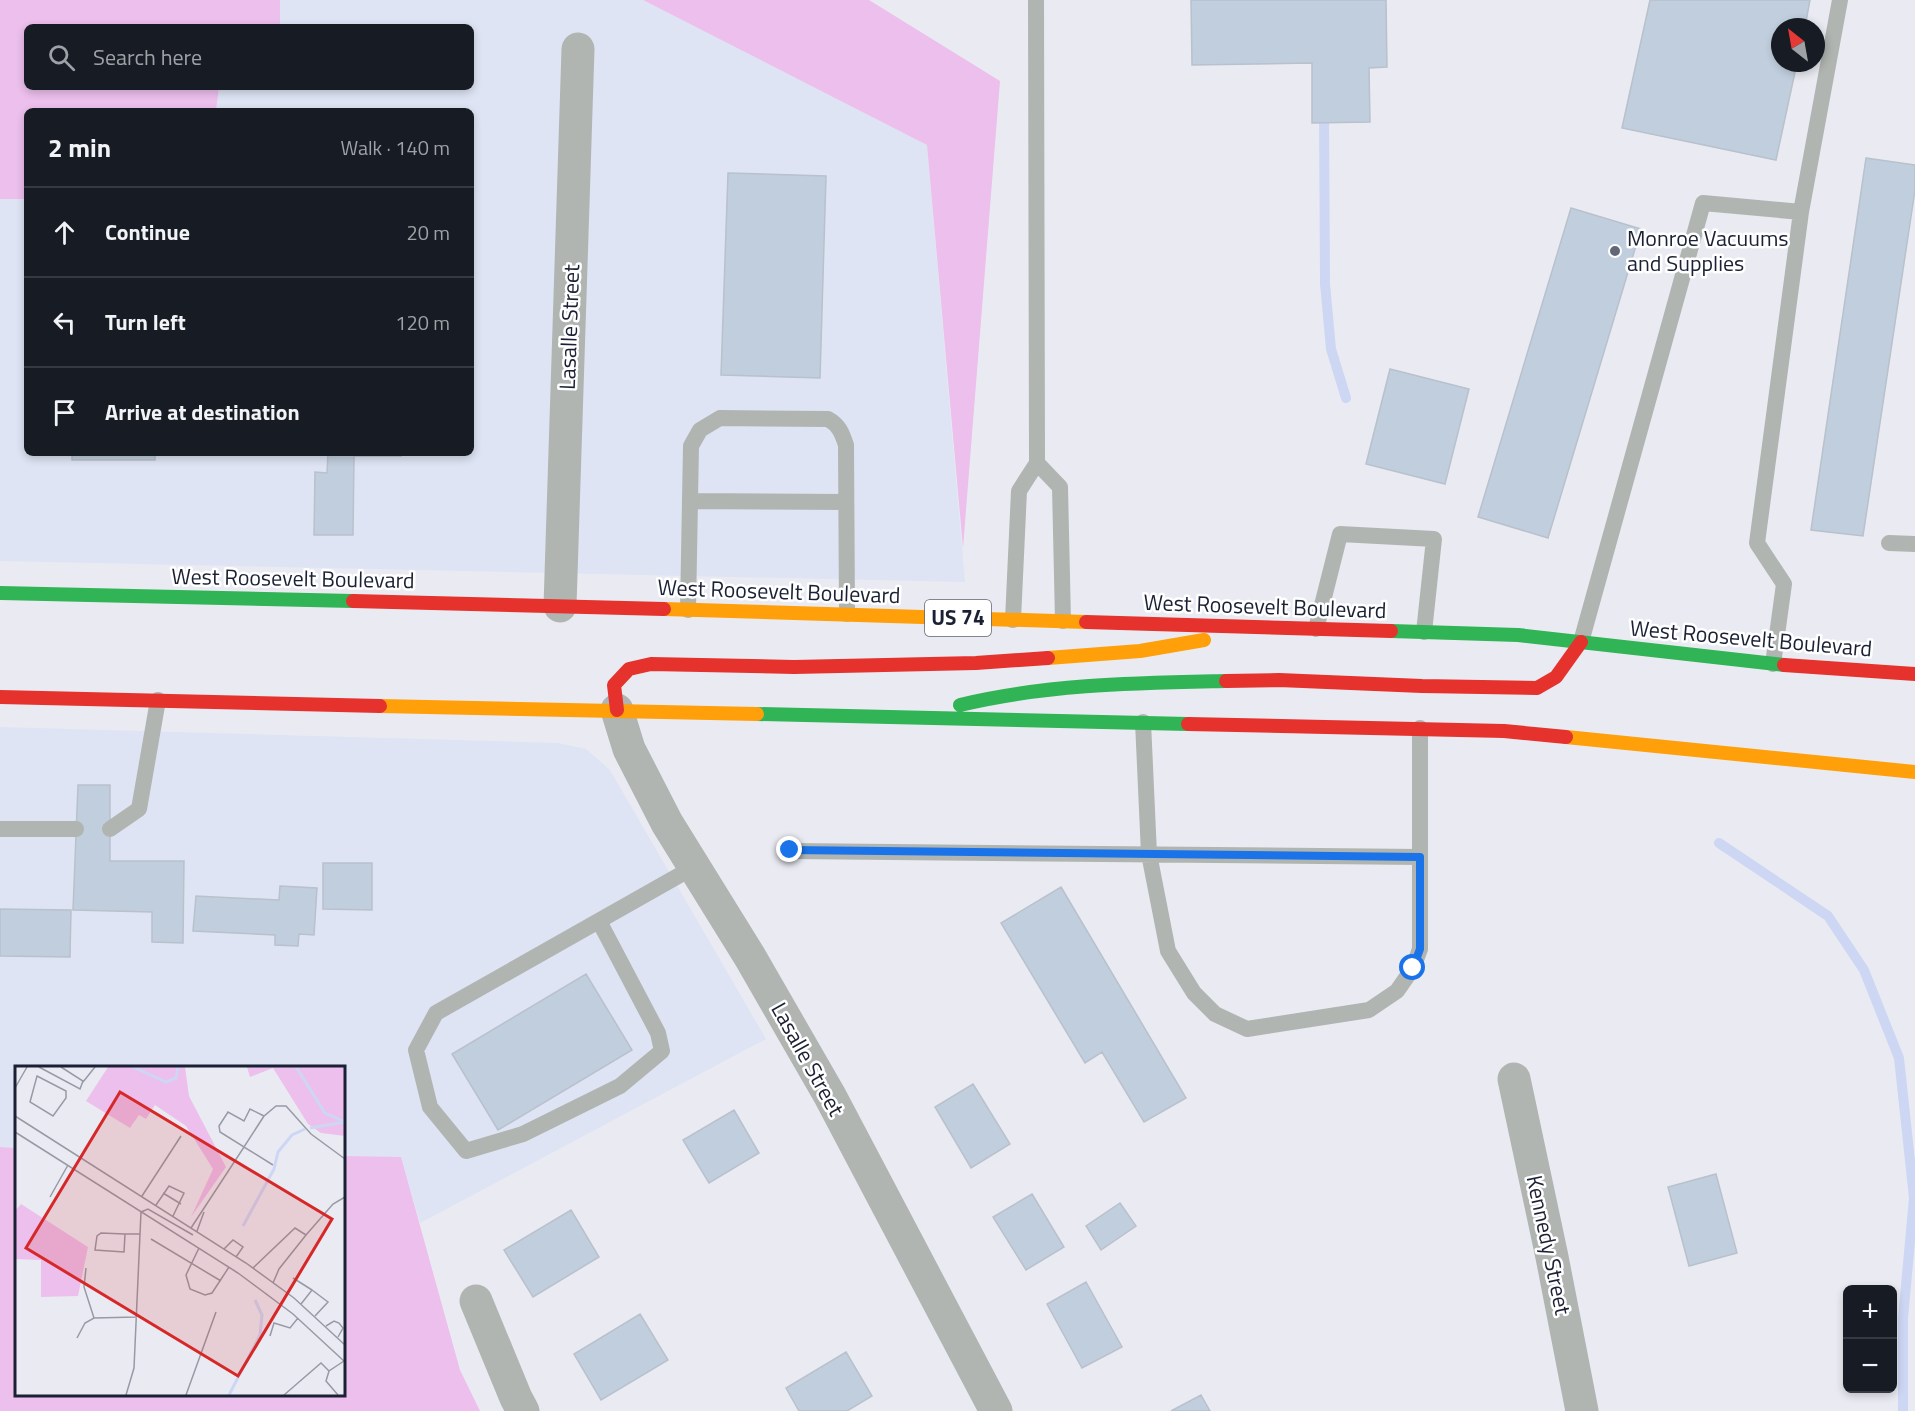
<!DOCTYPE html>
<html lang="en">
<head>
<meta charset="utf-8">
<style>
	:root { --surface:#171b24; --page:#242831; --text:#f1f3f6; --muted:#9ea1a6; --line:#363941 }
	body { margin:0; font-family:"Titillium Web",sans-serif; background:var(--page); color:var(--text) }
	.controls { position:absolute; right:18px; bottom:18px; display:grid; overflow:hidden; border-radius:9px; box-shadow:0 3px 9px #0003 }
	.controls button { width:54px; height:54px; display:grid; place-items:center; padding:0; border:0; border-bottom:2px solid var(--line); background:var(--surface); color:var(--text); font:30px sans-serif }
	.compass { position:absolute; left:1771px; top:18px; width:54px; height:54px; border-radius:50%; background:var(--surface); box-shadow:0 3px 9px #0003; rotate:329deg }
	.stop { position:absolute; width:18px; height:18px; margin:-14px; border:4px solid #1a73e8; border-radius:50%; background:#fff }
	.stop.end { background:#1a73e8; border-color:#fff; box-shadow:0 2px 6px #0008 }
	.list { margin:0; padding:0; list-style:none }
	h2 { display:flex; justify-content:space-between; align-items:center; height:78px; margin:0; padding:0 24px; font-size:26px }
	h2 small { font-size:20px; font-weight:400; color:var(--muted) }
	.list li { display:grid; grid-template-columns:39px 1fr auto; gap:18px; align-items:center; box-sizing:border-box; height:90px; padding:0 24px; border-top:2px solid var(--line) }
	.list b { display:block; font-size:22px; white-space:nowrap }
	.list em { font-size:20px; font-style:normal; color:var(--muted) }
	.icon { flex:none; width:33px; height:33px; fill:none; stroke:currentColor; stroke-width:2; stroke-linecap:round; stroke-linejoin:round }
	.map { position:relative; flex:none; width:1915px; height:1411px; overflow:hidden }
	.search { position:absolute; background:var(--surface); box-shadow:0 3px 9px #0003; left:24px; top:24px; width:450px; height:66px; display:flex; align-items:center; gap:15px; box-sizing:border-box; padding:0 21px; border-radius:9px; color:var(--muted); font-size:22px }
	.panel { position:absolute; background:var(--surface); box-shadow:0 3px 9px #0003; left:24px; top:108px; width:450px; height:348px; border-radius:9px }
	.map>svg:first-child { display:block }
	.built { fill:#dee4f4 }
	.forest { fill:#ecbfec }
	.lines { fill:none; stroke-linecap:round; stroke-linejoin:round }
	.stream { stroke:#cdd7f4; stroke-width:10 }
	.building { fill:#c1cedd; stroke:#b8c1cc; stroke-width:1.5 }
	.lane { stroke:#b0b5b1; stroke-width:16 }
	.street { stroke:#b0b5b1; stroke-width:33 }
	.fast { stroke:#30b455; stroke-width:14 }
	.slow { stroke:#ff9f0a; stroke-width:14 }
	.jam { stroke:#e5322d; stroke-width:14 }
	.route { stroke:#1a73e8; stroke-width:8 }
	.poi-dot { fill:#636876; stroke:#fff; stroke-width:2 }
	.labels { text-anchor:middle; stroke-width:5; stroke-linejoin:round; paint-order:stroke }
	.shield { fill:#fff; stroke:#5f6471; stroke-width:1.5 }
	.shield-label { font-size:21px; font-weight:bold; fill:#1a2134 }
	.poi-label { font-size:22px; fill:#1a2134; stroke:#fff; text-anchor:start }
	.street-label { font-size:22px; fill:#1a2134; stroke:#fff }
	.inset-river { fill:none; stroke:#cdd7f4; stroke-width:3 }
	.inset-road { fill:none; stroke:#979aa6; stroke-width:1.5 }
	.view { fill:#d62828; fill-opacity:0.15; stroke:#d62828; stroke-width:3 }
	.inset-edge { fill:none; stroke:#1a2134; stroke-width:3 }
</style>
</head>
<body>
<div class="map">
<svg width="1915" height="1411" viewBox="0 0 1915 1411">
	<rect width="100%" height="100%" fill="#eaebf2"/>
	<path class="built" d="M280 0H643L927 145 965 582 0 561V199H27V453H471V111H216L219 87H471V27H280Z
		M0 727 558 743 586 749 610 770 766 1039 420 1223 401 1158 344 1156V1068H16V1148L0 1147Z"/>
	<path class="forest" d="M0 0H280V27H27V87H219L216 111H27V199H0Z
		M643 0H869L1000 81 963 548 927 145Z
		M0 1147 16 1148V1394H344V1156L401 1157 460 1370 480 1411H0Z"/>
	<g class="lines">
		<path class="stream" d="M1324 110 1325 284 1331 349 1346 398
			M1719 843 1828 916 1864 970 1899 1058 1914 1198 1903 1318V1411"/>
	</g>
	<path class="building" d="M1191 0H1386L1387 67 1369 68 1370 122 1312 123V63L1192 65Z
		M1650 0H1810L1805 27H1780V63H1797L1776 160 1622 128Z
		M1866 158 1915 165V190L1863 536 1811 530Z
		M728 173 826 176 820 378 721 375Z
		M1571 208 1641 229 1548 538 1478 517Z
		M1390 369 1469 389 1445 484 1366 464Z
		M72 453H155V460H72Z
		M328 453H401V456H354L353 535H314L315 472 327 473Z
		M78 785H110V861H184L183 943 152 942V912L73 910Z
		M323 863H372V910L323 909Z
		M280 886 317 888 314 935 299 934 298 946 275 945V935L193 931 196 896 279 900Z
		M1061 887 1186 1098 1144 1122 1102 1052 1085 1063 1001 923Z
		M0 909 71 910 70 957 0 956Z
		M586 974 632 1050 498 1130 452 1054Z
		M973 1084 1010 1144 971 1168 935 1107Z
		M734 1110 759 1153 709 1183 683 1140Z
		M1716 1174 1737 1253 1689 1266 1668 1187Z
		M1032 1194 1064 1247 1026 1270 993 1217Z
		M1120 1203 1136 1226 1101 1250 1086 1226Z
		M571 1210 599 1257 533 1297 504 1250Z
		M1086 1282 1122 1347 1082 1368 1047 1304Z
		M640 1314 668 1360 601 1400 574 1354Z
		M846 1352 872 1396 847 1411H799L786 1388Z
		M1201 1395 1210 1411H1171Z"/>
	<g class="lines">
		<path class="lane" d="M1037 463 1060 487 1063 621
			M690 501 846 502
			M1889 543 1915 544
			M688 610 691 446 700 430 720 418 828 419C839 425 842 433 846 445L847 614
			M1013 620 1019 491 1037 463 1036 0
			M1316 629 1340 534 1434 539 1424 632
			M1581 642 1703 203 1801 212
			M1773 664 1784 584 1757 543 1801 212 1840 0
			M1143 722 1149 854 1168 951 1194 993 1215 1014 1247 1029 1369 1010 1397 991 1413 968 1420 949V728
			M0 829H76
			M110 829 139 809 158 700
			M790 851 1420 857
			M599 921 658 1033 662 1051 620 1086 523 1134 466 1151 430 1107 416 1050 436 1013 694 867"/>
		<path class="street" d="M560 606 578 49
			M617 710 629 749 667 823 750 957 830 1096 996 1411
			M1514 1079 1552 1257 1582 1411
			M476 1301 516 1398 523 1411"/>
		<path class="fast" d="M0 593 353 601
			M1391 631 1518 635 1784 665
			M960 705C1047 684 1137 683 1226 681
			M757 714 1188 724"/>
		<path class="slow" d="M664 609 1086 622
			M1048 658 1140 651 1204 640
			M380 706 757 714
			M1566 737 1915 772"/>
		<path class="jam" d="M353 601 664 609
			M1086 622 1391 631
			M1784 665 1915 674
			M1226 681 1279 680 1422 686 1537 688 1556 677 1581 642
			M0 697 380 706
			M617 710 614 685 629 669 651 664 794 667 976 663 1048 658
			M1188 724 1504 731 1566 737"/>
	</g>
	<g class="lines">
		<path class="route" d="M790 850 1420 857V949L1413 968"/>
	</g>
	<circle class="poi-dot" cx="1615" cy="251" r="6"/>
	<g class="labels">
		<rect class="shield" x="925" y="600" width="66" height="36" rx="4.5"/>
		<g class="shield-label">
			<text x="958" y="625">US 74</text>
		</g>
		<g class="poi-label">
			<text x="1627" y="246">Monroe Vacuums<tspan x="1627" dy="25">and Supplies</tspan></text>
		</g>
		<g class="street-label">
			<text transform="translate(569 327) rotate(-88)" y="8">Lasalle Street</text>
			<text transform="translate(293 578) rotate(1)" y="8">West Roosevelt Boulevard</text>
			<text transform="translate(779 591) rotate(2)" y="8">West Roosevelt Boulevard</text>
			<text transform="translate(1265 606) rotate(2)" y="8">West Roosevelt Boulevard</text>
			<text transform="translate(1751 638) rotate(5)" y="8">West Roosevelt Boulevard</text>
			<text transform="translate(808 1059) rotate(61)" y="8">Lasalle Street</text>
			<text transform="translate(1549 1245) rotate(78)" y="8">Kennedy Street</text>
		</g>
	</g>
	<g transform="translate(15 1066)">
		<rect width="330" height="330" fill="#eaebf2"/>
		<path d="M93 1H170L174 30 211 101 176 151 198 103 171 60 140 39 131 53 124 49 115 62 71 35ZM232 1H330V70L306 67 293 58 258 2 235 11ZM6 138 73 181 63 230 26 231V194L0 193V145Z" fill="#ecbfec"/>
		<path class="inset-river" d="M118 1 151 16 161 12 163 1M281 1 310 47 330 56M295 62 330 56M228 160 259 103 263 86 277 69 290 63M214 329 245 269 247 249 240 234"/>
		<path class="inset-road" d="M24 1 65 23 68 15 46 1M22 10 51 25V32L38 50 15 36ZM68 16 80 1M0 22 12 1M0 50 231 197 279 232 330 279M249 50 229 81 205 66 204 60 213 46 229 55 235 43 249 50 261 40H271L296 68 330 93M0 66 223 207 278 248 330 296M148 127 166 138M127 130 166 70M35 131 53 99M141 139 154 120 169 127 158 150M126 146 133 143 178 169M176 162 229 81 258 99M182 165 189 146M110 168 109 186 80 184 82 170 86 167 110 168H125M136 173 206 215M184 182 171 209 175 223 190 229 197 227 214 201M209 183 218 174 228 181 221 191M71 202 69 221 79 252M238 202 280 162 291 169M278 212 297 224M258 217 264 203 291 169 318 138 330 131M286 238 297 224 313 236 300 250M311 260 319 255 324 257 328 262 323 271M255 270 259 257 275 262 283 252M62 272 70 257 79 252 122 251M111 329 119 302 126 146M171 329 201 246M269 329 306 297 314 305M323 329 311 315 314 305 329 295"/>
		<path class="view" d="M105 26 317 153 223 310 11 182Z"/>
		<rect width="330" height="330" class="inset-edge"/>
	</g>
</svg>
<div class="controls">
<button>+</button>
<button>−</button>
</div>
<svg class="compass" viewBox="-18 -18 36 36"><path d="M0-13l5 13h-10z" fill="#e53935"/><path d="M0 13l5-13h-10z" fill="#9ea1a6"/></svg>
<div class="stop" style="left:1413px;top:968px"></div>
<div class="stop end" style="left:790px;top:850px"></div>
<div class="search"><svg class="icon" aria-label="search" viewBox="0 0 24 24"><circle cx="10" cy="10" r="6"/><path d="M15 15l6 6"/></svg>Search here</div>
<section class="panel">
<h2>2 min<small>Walk · 140 m</small></h2>
<ul class="list">
<li><svg class="icon" aria-label="ahead" viewBox="0 0 24 24"><path d="M12 20V5M6 11l6-6 6 6"/></svg><div><b>Continue</b></div><em>20 m</em></li>
<li><svg class="icon" aria-label="left" viewBox="0 0 24 24"><path d="M17 20v-9H6M10 6l-5 5 5 5"/></svg><div><b>Turn left</b></div><em>120 m</em></li>
<li><svg class="icon" aria-label="arrive" viewBox="0 0 24 24"><path d="M6 21V4h12l-3 4 3 4H6"/></svg><div><b>Arrive at destination</b></div></li>
</ul>
</section>
</div>
</body>
</html>
